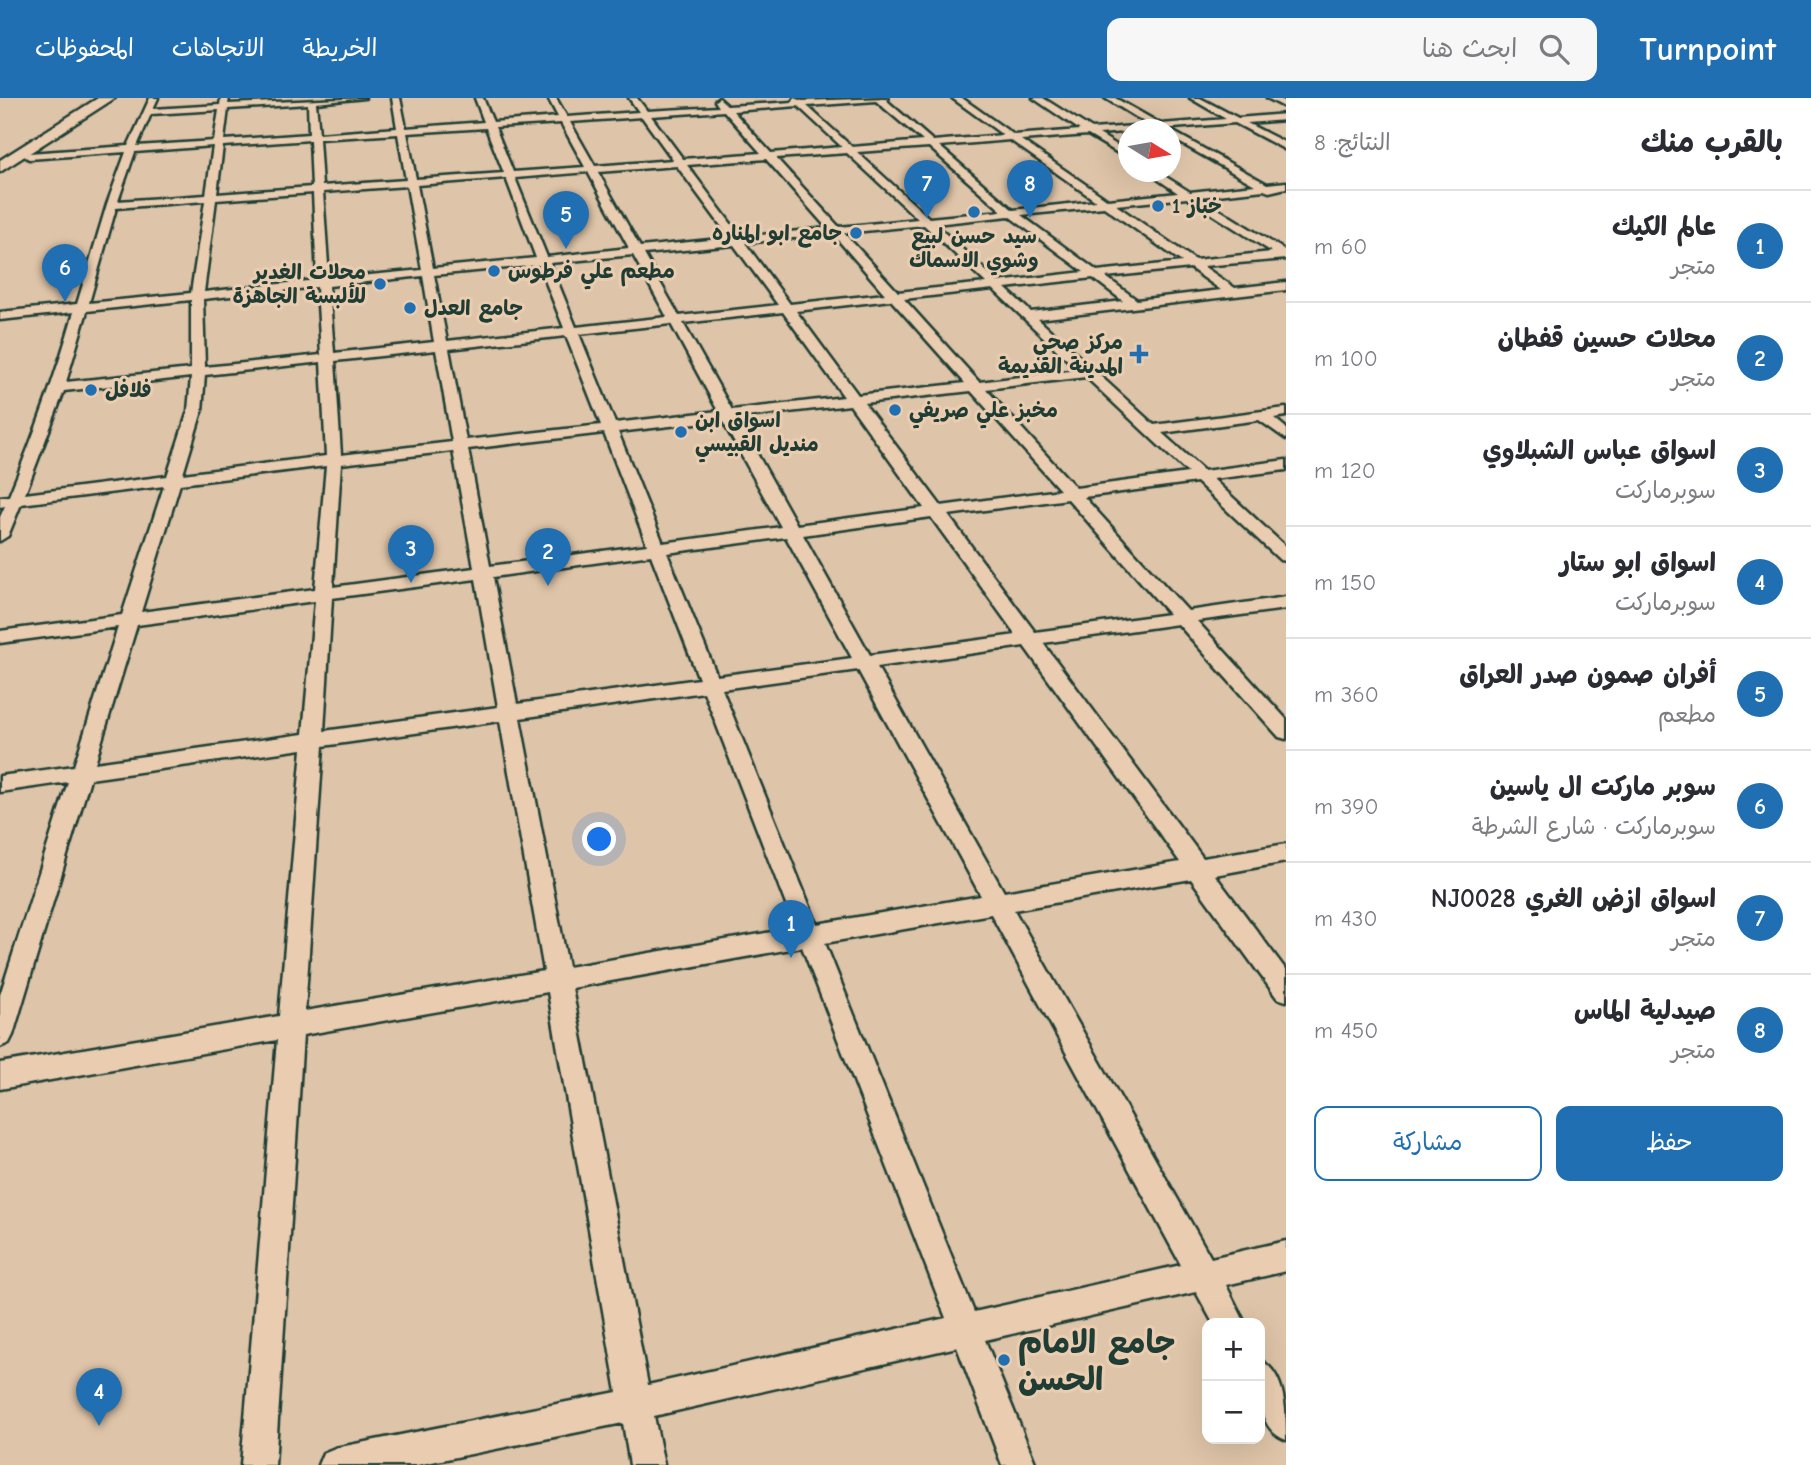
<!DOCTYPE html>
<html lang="ar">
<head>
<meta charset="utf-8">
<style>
	:root { --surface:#fff; --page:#f7f7f7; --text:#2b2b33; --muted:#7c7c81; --line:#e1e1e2; --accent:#1f6fb2 }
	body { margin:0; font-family:"Comic Neue","Playpen Sans Arabic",sans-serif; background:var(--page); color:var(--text); direction:rtl }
	.controls { position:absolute; right:21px; bottom:21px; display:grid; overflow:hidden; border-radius:14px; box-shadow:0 7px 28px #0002 }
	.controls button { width:63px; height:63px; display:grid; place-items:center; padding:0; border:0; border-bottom:2px solid var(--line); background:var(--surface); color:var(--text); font:35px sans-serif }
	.compass { position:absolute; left:1118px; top:21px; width:63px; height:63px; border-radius:50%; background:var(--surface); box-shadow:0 7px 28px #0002; rotate:101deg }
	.you { position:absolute; left:600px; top:742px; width:24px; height:24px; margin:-18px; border:5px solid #fff; border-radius:50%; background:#1a73e8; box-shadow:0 0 0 10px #1a73e833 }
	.badge { display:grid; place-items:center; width:46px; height:46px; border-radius:50%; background:var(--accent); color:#fff; font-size:23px; font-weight:700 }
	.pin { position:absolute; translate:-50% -58px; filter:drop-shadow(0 2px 4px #0008) }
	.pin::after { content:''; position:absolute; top:37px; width:24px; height:21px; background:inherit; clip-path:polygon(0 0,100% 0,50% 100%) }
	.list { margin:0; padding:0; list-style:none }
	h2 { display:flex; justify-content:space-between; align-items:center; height:91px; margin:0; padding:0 28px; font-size:30px }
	h2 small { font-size:23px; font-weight:400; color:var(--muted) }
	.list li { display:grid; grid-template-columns:46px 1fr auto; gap:21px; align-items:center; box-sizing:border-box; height:112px; padding:0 28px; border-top:2px solid var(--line) }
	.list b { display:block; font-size:26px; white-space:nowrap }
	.list p { margin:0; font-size:23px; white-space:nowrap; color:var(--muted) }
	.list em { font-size:23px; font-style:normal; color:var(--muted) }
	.actions { display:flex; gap:14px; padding:21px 28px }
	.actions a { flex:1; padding:16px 0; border:2px solid var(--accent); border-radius:14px; text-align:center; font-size:24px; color:var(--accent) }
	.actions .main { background:var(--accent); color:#fff }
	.icon { flex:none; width:38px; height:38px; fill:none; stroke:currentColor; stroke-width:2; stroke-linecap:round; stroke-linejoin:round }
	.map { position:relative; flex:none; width:1286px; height:1367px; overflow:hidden; direction:ltr }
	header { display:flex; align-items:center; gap:42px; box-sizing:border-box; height:98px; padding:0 35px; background:var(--accent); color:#fff }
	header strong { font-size:33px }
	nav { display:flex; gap:38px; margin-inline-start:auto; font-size:24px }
	.search { width:490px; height:63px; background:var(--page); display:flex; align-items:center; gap:18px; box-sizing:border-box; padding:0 24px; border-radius:14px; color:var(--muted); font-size:26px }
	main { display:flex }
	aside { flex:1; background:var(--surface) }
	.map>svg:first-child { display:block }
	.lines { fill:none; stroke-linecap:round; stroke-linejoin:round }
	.street-casing { stroke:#1f3d34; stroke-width:5 }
	.primary-casing { stroke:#1f3d34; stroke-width:5 }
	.street { fill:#eacdb0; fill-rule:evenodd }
	.primary { fill:#eacdb0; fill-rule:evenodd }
	.poi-dot { fill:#1f6fb2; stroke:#eacdb0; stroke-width:2.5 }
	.labels { text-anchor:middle; stroke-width:6; stroke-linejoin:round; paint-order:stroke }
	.far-poi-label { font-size:21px; font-weight:bold; fill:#1f3d34; stroke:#eacdb0; text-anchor:start }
	.near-poi-label { font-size:32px; font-weight:bold; fill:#1f3d34; stroke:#eacdb0; text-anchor:start }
</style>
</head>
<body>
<header>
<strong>Turnpoint</strong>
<div class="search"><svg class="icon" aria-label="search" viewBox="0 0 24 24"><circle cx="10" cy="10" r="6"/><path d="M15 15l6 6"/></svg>ابحث هنا</div>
<nav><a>الخريطة</a><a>الاتجاهات</a><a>المحفوظات</a></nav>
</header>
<main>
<aside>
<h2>بالقرب منك<small>النتائج: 8</small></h2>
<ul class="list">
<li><span class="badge">1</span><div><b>عالم الكيك</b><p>متجر</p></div><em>60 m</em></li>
<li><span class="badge">2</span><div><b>محلات حسين قفطان</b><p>متجر</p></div><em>100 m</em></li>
<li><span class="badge">3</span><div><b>اسواق عباس الشبلاوي</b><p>سوبرماركت</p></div><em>120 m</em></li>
<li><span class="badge">4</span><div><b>اسواق ابو ستار</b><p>سوبرماركت</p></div><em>150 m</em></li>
<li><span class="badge">5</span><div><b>أفران صمون صدر العراق</b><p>مطعم</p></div><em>360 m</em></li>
<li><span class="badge">6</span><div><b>سوبر ماركت ال ياسين</b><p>سوبرماركت · شارع الشرطة</p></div><em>390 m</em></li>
<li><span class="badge">7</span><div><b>اسواق ازض الغري NJ0028</b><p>متجر</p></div><em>430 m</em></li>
<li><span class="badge">8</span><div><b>صيدلية الماس</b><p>متجر</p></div><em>450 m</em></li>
</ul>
<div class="actions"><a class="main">حفظ</a><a>مشاركة</a></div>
</aside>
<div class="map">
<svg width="1286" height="1367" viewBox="0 0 1286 1367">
	<rect width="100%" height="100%" fill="#dec4a8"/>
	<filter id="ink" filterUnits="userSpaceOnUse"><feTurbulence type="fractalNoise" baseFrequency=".0143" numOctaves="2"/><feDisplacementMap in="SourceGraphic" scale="14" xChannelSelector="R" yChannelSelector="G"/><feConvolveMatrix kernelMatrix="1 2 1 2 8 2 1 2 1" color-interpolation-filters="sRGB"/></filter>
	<g filter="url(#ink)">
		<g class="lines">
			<defs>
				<path id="street" d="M150 0H158L153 11 220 7 221 0H229L228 6 365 0 316 5 319 36 397 30 392 0H400L406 30 484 24 475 0H483L493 24 558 19 548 0H556L567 19 639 14 629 0H637L647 13 719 9 715 3 719 0 728 8 793 4 794 0 802 3 888 0 886 2 933 43 1003 37 952 0H962L1014 37 1080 32 1033 0H1043L1092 31 1149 27 1105 0H1115L1161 26 1226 21 1190 0H1200L1238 20 1286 16V22L1247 25 1286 45V52L1235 25 1099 36 1128 54V61L1088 37 1021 42 1108 102 1178 95 1147 74H1158L1190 94 1255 87 1170 39V32L1267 86 1286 84V90L1269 94 1264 92 1199 99 1286 153V161L1203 168 1235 190 1286 184V192L1038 221 1154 327 1286 310V318L1274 320 1286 330V341L1259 322 1162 335 1204 373 1286 362V372L1213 381 1286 449V463L1280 462 1197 384 1084 399 1188 513 1286 499V511L1197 523 1286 621V641L1279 639 1178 526 1043 545 1203 760 1286 746V764L1215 777 1286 872V903L1277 900 1191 781 1014 812 1211 1160 1286 1143V1173L1226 1187 1245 1225H1213L1196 1194 985 1242 1036 1367H1002L957 1249 654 1318 664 1367H630L623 1325 417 1367H318L323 1355 335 1350 617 1294 548 894 303 937 275 1367H241L277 942 0 991V965L279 918 302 651 90 681 13 937 9 945 0 949V897L68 684 0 694V678L74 668 118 529 0 545V533L122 517 164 388 21 406 8 438 0 443V419L5 408 0 409V399L9 398C34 338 56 277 74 214L0 222V214L77 206 107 106 126 54 29 61 24 58 29 55 128 48ZM876 3 923 43 852 49 807 8ZM308 6 309 36 224 42 228 11ZM798 8 842 49 771 55 733 13ZM219 12 214 43 137 48 151 16ZM724 13 761 55 683 61 651 18ZM642 19 673 62 595 68 570 24ZM561 25 585 69 513 74 495 29ZM486 30 504 75 416 81 407 35ZM398 36 406 82 322 88 319 41ZM310 42 312 89 217 96 223 48ZM1010 42 1096 103 1013 112 939 48ZM213 48 206 97 118 103 135 54ZM929 49 1002 113 929 120 857 54ZM847 55 918 121 839 129 776 60ZM766 61 827 130 741 139 687 67ZM677 68 730 140 640 149 598 74ZM588 74 629 150 547 159 515 80ZM506 80 536 160 433 170 417 87ZM407 88 422 172 329 181 323 94ZM313 95 317 182 204 194 216 102ZM1187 100 1272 154 1195 162 1116 107ZM205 103 191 195 89 205 116 110ZM1104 109 1182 164 1097 173 1021 117ZM1009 118 1084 174 998 184 935 126ZM924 127 986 185 898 194 844 135ZM833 136 885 196 790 206 745 145ZM734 147 778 207 679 218 644 156ZM633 157 667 219 576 229 550 165ZM539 167 564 230 447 243 434 177ZM1190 170 1221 192 1137 202 1106 179ZM423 178 434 244 334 255 329 188ZM1093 180 1123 203 1031 214 1005 190ZM317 189 321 257 205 269 203 201ZM993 191 1078 272 979 284 904 201ZM191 202V271L66 284 87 213ZM891 202 965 285 858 297 796 213ZM783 214 844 299 732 312 683 225ZM671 226 718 313 615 325 579 236ZM566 238 601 327 466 342 449 251ZM436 252 452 344 341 357 335 263ZM321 264 326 358 183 376 202 313 205 277ZM191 279 188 313 167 378 25 396 64 293ZM1086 279 1188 375 1076 390 986 291ZM971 293 1060 392 941 408 864 305ZM850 307 924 410 797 427 737 320ZM722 322 781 429 663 445 618 334ZM604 335 647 447 490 468 468 351ZM453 353 474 470 333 489 341 366ZM326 368 315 491 141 514 180 386ZM1068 401 1169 516 1035 534 948 417ZM931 419 1016 537 870 557 803 437ZM786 439 852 560 717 578 667 455ZM651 457 699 581 517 606 493 479ZM476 481 498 609 324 633 332 500ZM315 503 303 636 95 665 137 527ZM1024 548 1180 764 1004 794 877 569ZM858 572 981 798 817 826 722 591ZM704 594 795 830 568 869 520 620ZM500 623 544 873 305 913 323 648ZM991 816 1181 1167 974 1214 825 845ZM802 849 946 1220 648 1287 572 890Z
					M1267 0H1278L1286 4V10Z
					M1260 1262C1286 1275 1286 1314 1286 1342 1255 1330 1259 1290 1260 1262Z"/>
				<path id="primary" d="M98 0H115L0 74V62Z"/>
			</defs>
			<use href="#street" class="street-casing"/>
			<use href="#primary" class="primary-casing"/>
			<use href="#street" class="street"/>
			<use href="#primary" class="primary"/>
		</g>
	</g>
	<g class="poi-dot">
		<circle cx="1158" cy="108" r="7"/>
		<circle cx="974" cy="114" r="7"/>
		<circle cx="856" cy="135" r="7"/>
		<circle cx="494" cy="173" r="7"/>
		<circle cx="380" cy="186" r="7"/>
		<circle cx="410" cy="210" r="7"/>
		<path d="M1135.5 245.5h7v7h7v7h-7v7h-7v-7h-7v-7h7z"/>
		<circle cx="91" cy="292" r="7"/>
		<circle cx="895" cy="312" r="7"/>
		<circle cx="681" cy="334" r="7"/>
		<circle cx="1004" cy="1262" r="7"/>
	</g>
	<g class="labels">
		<g class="far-poi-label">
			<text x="1172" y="115">خباز 1</text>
			<text x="842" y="142" text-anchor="end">جامع ابو المناره</text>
			<text x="974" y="145" text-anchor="middle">سيد حسن لبيع<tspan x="974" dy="24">وشوي الاسماك</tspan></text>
			<text x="508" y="180">مطعم علي فرطوس</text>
			<text x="366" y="181" text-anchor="end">محلات الغدير<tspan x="366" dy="24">للألبسة الجاهزة</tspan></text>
			<text x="424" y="217">جامع العدل</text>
			<text x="1123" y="251" text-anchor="end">مركز صحي<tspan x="1123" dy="24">المدينة القديمة</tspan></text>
			<text x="105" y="299">فلافل</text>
			<text x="909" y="319">مخبز علي صريفي</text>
			<text x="695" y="329">اسواق ابن<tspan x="695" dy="24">منديل القبيسي</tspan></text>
		</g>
		<g class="near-poi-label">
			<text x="1018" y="1255">جامع الامام<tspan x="1018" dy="37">الحسن</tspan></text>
		</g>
	</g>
</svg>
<div class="controls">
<button>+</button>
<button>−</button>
</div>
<svg class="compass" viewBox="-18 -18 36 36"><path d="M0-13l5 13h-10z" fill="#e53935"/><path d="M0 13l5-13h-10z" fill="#7c7c81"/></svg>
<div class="you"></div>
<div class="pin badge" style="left:791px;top:860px">1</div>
<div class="pin badge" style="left:548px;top:488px">2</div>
<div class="pin badge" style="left:411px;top:485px">3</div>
<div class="pin badge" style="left:99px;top:1328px">4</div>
<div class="pin badge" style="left:566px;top:151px">5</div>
<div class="pin badge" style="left:65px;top:204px">6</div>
<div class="pin badge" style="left:927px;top:120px">7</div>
<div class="pin badge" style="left:1030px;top:120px">8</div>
</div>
</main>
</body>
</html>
